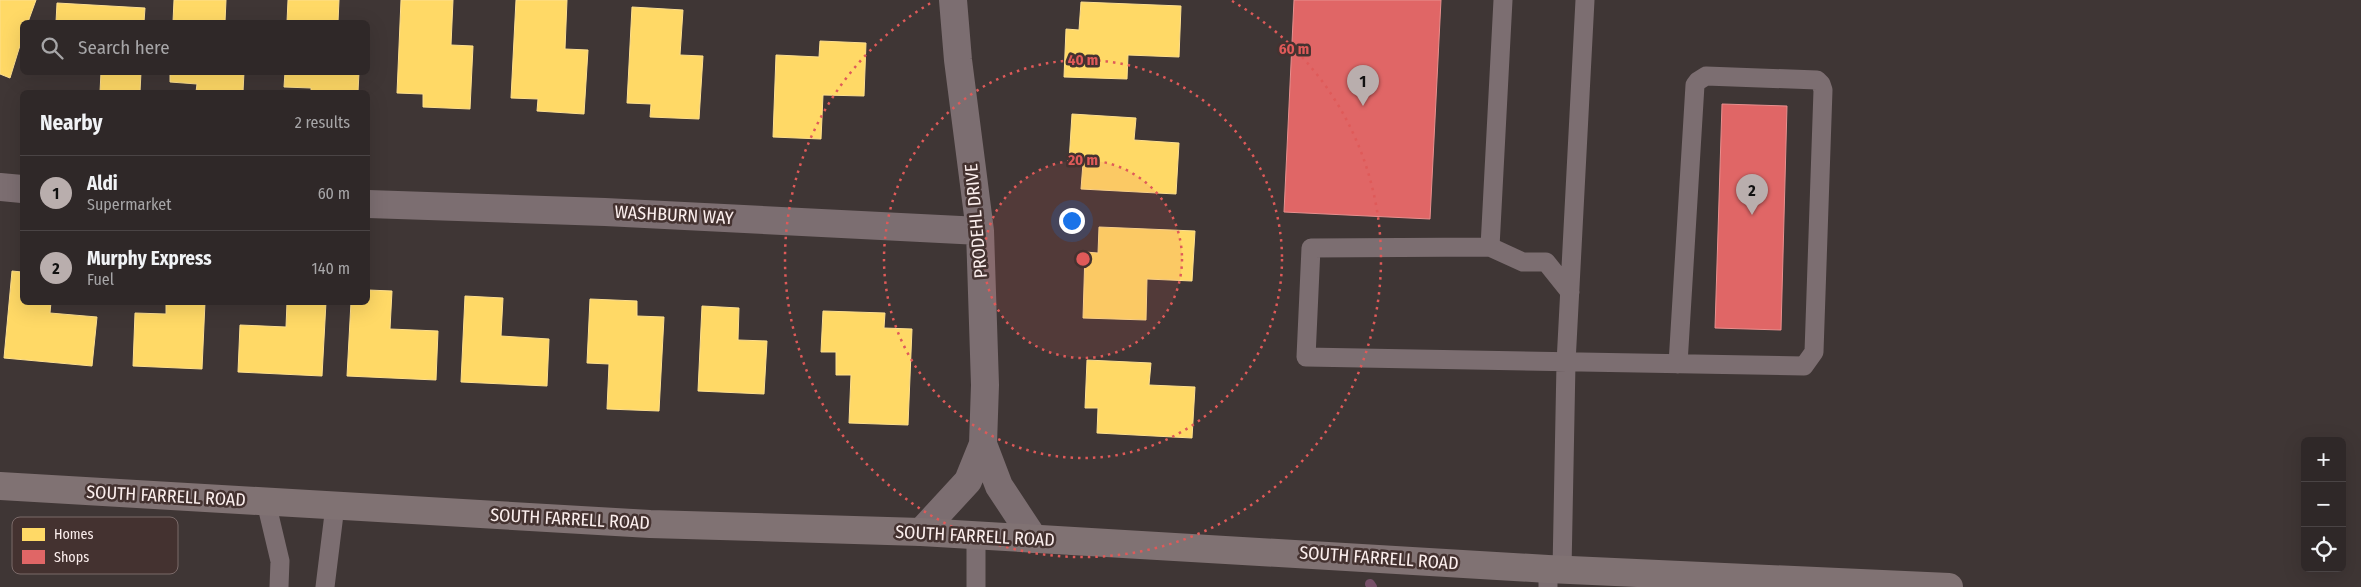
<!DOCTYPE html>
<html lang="en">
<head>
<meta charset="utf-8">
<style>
	:root { --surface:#2f2828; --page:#3b3434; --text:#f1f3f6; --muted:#a7a6a8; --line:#4a4445; --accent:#b9aead }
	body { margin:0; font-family:"Fira Sans Condensed",sans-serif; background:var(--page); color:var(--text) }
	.controls { position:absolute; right:15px; bottom:15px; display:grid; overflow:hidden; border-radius:8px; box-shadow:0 5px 20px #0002 }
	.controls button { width:45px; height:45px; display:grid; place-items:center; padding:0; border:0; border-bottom:1px solid var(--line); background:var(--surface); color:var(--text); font:25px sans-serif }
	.you { position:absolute; left:1071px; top:220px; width:18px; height:18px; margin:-12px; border:4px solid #fff; border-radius:50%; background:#1a73e8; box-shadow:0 0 0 8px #1a73e833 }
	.badge { display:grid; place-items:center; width:32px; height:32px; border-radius:50%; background:var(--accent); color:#111; font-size:16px; font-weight:700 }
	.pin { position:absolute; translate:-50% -41px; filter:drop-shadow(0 1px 2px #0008) }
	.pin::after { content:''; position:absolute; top:26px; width:18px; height:15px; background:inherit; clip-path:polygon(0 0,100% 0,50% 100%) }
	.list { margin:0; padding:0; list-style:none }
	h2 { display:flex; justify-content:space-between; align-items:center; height:65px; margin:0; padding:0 20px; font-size:21px }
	h2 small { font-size:16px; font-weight:400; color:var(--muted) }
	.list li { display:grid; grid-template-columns:32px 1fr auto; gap:15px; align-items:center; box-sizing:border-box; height:75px; padding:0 20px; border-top:1px solid var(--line) }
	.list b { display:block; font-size:19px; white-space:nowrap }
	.list p { margin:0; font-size:16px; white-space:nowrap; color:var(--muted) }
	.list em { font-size:16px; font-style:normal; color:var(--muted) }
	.icon { flex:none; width:28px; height:28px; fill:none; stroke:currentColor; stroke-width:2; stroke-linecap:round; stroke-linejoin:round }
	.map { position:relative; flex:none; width:2361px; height:587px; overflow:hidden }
	.search { position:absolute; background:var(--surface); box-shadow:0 5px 20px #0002; left:20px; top:20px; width:350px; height:55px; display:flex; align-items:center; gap:12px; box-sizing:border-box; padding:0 18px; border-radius:8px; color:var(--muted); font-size:19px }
	.panel { position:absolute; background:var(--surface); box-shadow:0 5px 20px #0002; left:20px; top:90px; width:350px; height:215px; border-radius:8px }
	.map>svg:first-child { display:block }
	.homes { fill:#ffd966; stroke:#fedf8e }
	.shops { fill:#e06666; stroke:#e88f8e }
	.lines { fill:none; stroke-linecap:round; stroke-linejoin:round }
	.stream { stroke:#764f67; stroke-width:10 }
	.lane { stroke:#7c6e71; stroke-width:19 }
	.street { stroke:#7c6e71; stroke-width:28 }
	.secondary { stroke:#807273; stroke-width:28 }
	.ring { fill:none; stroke:#df5a59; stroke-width:2.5; stroke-dasharray:2.5 5 }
	.labels { text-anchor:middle; stroke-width:5; stroke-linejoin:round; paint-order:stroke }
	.street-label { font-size:18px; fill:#fbeeed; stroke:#443230 }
	.key { fill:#443230; stroke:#7b6a69; stroke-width:1 }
	.key-label { font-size:14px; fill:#fbeeed }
	.centre { fill:#df5a59; stroke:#443230; stroke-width:2.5 }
	.ring-label { font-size:15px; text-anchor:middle; font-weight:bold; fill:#df5a59; stroke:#443230; stroke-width:5; stroke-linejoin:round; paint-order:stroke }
</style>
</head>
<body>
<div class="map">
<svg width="2361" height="587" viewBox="0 0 2361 587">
	<rect width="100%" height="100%" fill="#3f3635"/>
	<path class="homes" d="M0 0H36L28 22H22V39L10 78 0 74Z
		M174 0H226L225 22H173Z
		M288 0H339L338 22H287Z
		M401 0H453L451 45 473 46 470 109 423 107V94L397 93Z
		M516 0H567L565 49 588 50 584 114 537 111 538 99 511 98Z
		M1081 2 1181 6 1179 57 1128 55 1127 79 1064 77 1066 29 1079 30Z
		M57 3 145 8 144 22H56Z
		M632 7 683 10 680 55 703 56 699 119 650 117 651 104 627 103Z
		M820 41 866 43 864 96 823 95 821 139 773 137 776 55 819 57Z
		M101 72H141L140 92H100Z
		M170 72H244L243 92H196L197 84 170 82Z
		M285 72H359L358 92H311V88L284 87Z
		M1072 114 1136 118 1134 140 1179 143 1176 194 1081 189 1083 163 1069 162Z
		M1099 227 1195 231 1192 281 1147 279 1146 320 1083 318 1085 252 1098 253Z
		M12 271 22 272V302H51L50 313 97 317 92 366 4 358Z
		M368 290 392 291 390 329 438 331 436 380 347 376 351 302H368Z
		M465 296 503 298 501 336 549 339 547 386 461 382Z
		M590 299 637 301V316L664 317 659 411 607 409 609 364 587 363Z
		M166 302H205L202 369 133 366 135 313 166 314Z
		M287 302H326L322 376 238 372 240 325 286 327Z
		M702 306 739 308 738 340 767 341 764 394 698 391Z
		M823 311 885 313 884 328 912 329 908 425 849 423 851 375H836V352H821Z
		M1087 360 1151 363 1149 385 1195 387 1192 438 1097 433 1098 408H1085Z"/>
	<path class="shops" d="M1294 0H1441L1430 219 1284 212Z
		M1722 104 1787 106 1781 330 1715 328Z"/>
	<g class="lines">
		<path class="stream" d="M1370 584 1372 587"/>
		<path class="lane" d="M1503 0 1490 247 1311 248 1306 357 1804 366 1814 352 1823 90 1821 84 1817 80 1706 76 1698 81 1695 85 1678 364
			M1490 247 1523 262H1546L1570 292
			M266 502 280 561 279 587
			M1562 570 1566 363 1585 0
			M325 587 335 506
			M976 587V535
			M1548 587V569"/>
		<path class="street" d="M0 187 22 189
			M368 204 605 212 980 231
			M983 444 999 486 1034 539
			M921 532 968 481 983 444 985 385 980 231 958 60 953 0"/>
		<path class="secondary" d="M0 486 650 524 921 532 1548 569 1949 587"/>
	</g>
	<circle cx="1083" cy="259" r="99" fill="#df5a59" fill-opacity=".12"/>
	<g class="ring">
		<circle cx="1083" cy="259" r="99"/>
		<circle cx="1083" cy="259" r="199"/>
		<path d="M1232 1A298 298 0 1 1 934 1"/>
	</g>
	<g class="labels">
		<g class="street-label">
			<text transform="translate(674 215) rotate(3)" y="6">WASHBURN WAY</text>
			<text transform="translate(976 221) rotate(-95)" y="6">PRODEHL DRIVE</text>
			<text transform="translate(166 496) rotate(3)" y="6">SOUTH FARRELL ROAD</text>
			<text transform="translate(570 519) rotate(3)" y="6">SOUTH FARRELL ROAD</text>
			<text transform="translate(975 536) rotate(3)" y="6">SOUTH FARRELL ROAD</text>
			<text transform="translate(1379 558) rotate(4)" y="6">SOUTH FARRELL ROAD</text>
		</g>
	</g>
	<rect x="12" y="517" width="166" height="57" rx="8" class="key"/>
	<rect x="22" y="528" width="23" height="13" fill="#ffd966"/>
	<rect x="22" y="550" width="23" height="14" fill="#e06666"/>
	<g class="key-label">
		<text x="54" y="539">Homes</text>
		<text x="54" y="562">Shops</text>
	</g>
	<circle cx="1083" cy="259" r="8" class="centre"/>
	<g class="ring-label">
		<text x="1294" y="54">60 m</text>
		<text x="1083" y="65">40 m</text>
		<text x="1083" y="165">20 m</text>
	</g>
</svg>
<div class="controls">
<button>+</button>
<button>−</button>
<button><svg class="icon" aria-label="locate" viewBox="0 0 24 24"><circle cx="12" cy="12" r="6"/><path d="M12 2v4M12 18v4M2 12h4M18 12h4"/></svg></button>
</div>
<div class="you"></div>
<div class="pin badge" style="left:1363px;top:106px">1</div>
<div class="pin badge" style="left:1752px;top:215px">2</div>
<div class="search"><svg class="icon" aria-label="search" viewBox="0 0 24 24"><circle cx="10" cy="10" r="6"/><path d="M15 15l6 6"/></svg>Search here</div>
<section class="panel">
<h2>Nearby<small>2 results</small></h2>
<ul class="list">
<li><span class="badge">1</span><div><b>Aldi</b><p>Supermarket</p></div><em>60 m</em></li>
<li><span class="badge">2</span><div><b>Murphy Express</b><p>Fuel</p></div><em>140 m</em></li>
</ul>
</section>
</div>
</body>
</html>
